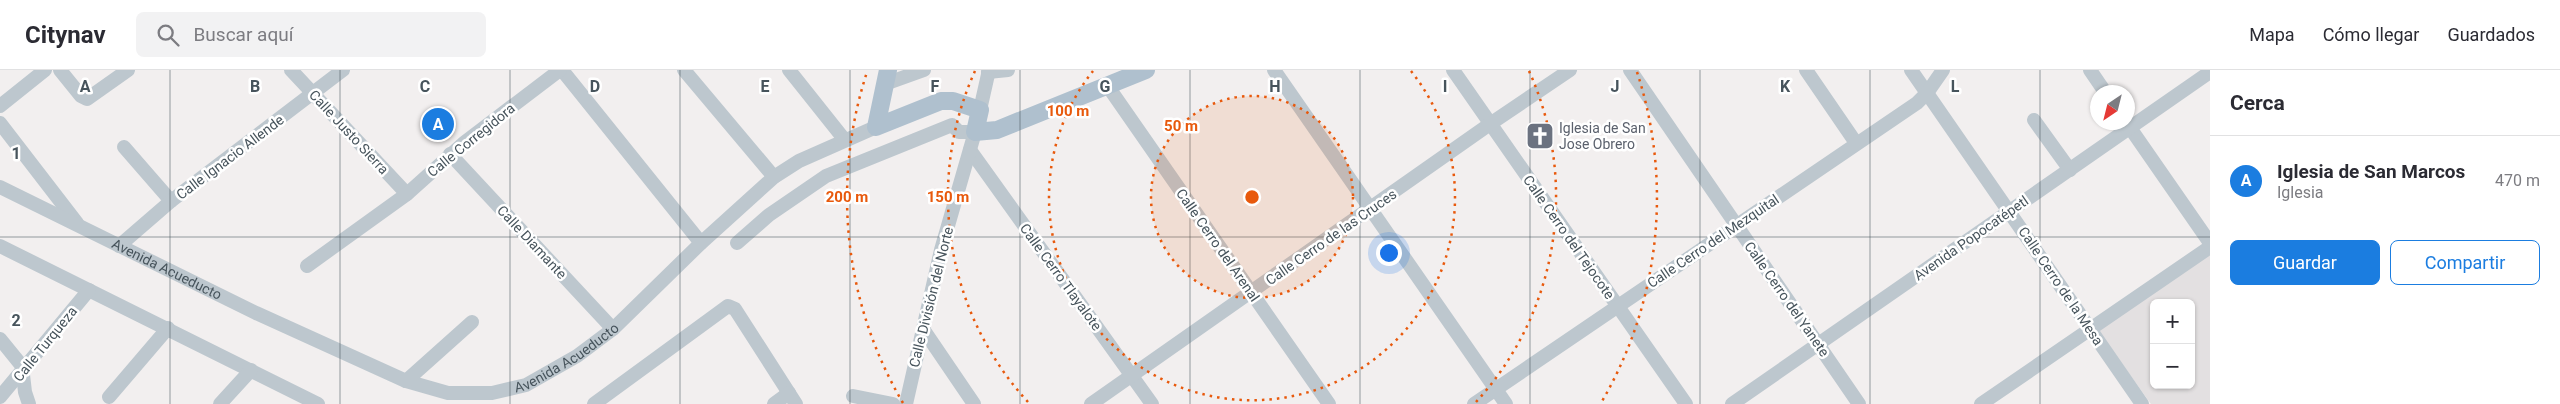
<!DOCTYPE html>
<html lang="es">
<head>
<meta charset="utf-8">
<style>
	:root { --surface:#fff; --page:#f2f2f3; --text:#2b2b33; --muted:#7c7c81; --line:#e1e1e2; --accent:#1b7de0 }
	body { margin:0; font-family:Roboto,sans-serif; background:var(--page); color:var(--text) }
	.controls { position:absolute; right:15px; bottom:15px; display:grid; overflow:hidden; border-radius:8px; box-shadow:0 1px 4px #0004 }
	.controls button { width:45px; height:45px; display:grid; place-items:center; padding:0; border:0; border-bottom:1px solid var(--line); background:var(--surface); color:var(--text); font:25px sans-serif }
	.compass { position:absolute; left:2090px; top:15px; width:45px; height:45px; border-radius:50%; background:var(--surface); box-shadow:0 1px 4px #0004; rotate:215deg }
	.you { position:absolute; left:1388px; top:182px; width:18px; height:18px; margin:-12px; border:4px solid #fff; border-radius:50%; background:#1a73e8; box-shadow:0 0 0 8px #1a73e833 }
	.badge { display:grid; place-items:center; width:32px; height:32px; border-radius:50%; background:var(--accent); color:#fff; font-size:16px; font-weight:700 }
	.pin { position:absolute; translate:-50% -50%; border:2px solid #fff; box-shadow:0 1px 5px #0006 }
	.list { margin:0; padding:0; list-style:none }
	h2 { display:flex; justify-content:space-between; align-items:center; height:65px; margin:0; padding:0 20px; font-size:21px }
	h2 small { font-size:16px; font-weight:400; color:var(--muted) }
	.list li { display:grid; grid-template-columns:32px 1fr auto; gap:15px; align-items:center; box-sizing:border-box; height:90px; padding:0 20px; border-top:1px solid var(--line) }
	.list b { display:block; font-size:19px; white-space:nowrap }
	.list p { margin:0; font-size:16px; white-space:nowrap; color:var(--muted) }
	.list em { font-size:16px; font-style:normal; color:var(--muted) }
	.actions { display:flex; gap:10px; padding:15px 20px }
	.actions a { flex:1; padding:11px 0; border:1px solid var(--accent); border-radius:8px; text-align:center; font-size:18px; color:var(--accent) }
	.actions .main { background:var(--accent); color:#fff }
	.icon { flex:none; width:28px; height:28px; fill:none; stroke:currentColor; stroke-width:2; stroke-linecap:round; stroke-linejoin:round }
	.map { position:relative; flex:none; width:2210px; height:334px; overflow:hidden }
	header { display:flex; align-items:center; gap:30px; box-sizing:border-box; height:70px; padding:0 25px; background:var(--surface); border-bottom:1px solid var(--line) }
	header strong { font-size:24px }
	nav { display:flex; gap:28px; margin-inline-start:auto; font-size:18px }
	.search { width:350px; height:45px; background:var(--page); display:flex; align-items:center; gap:12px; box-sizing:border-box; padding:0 18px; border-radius:8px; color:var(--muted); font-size:19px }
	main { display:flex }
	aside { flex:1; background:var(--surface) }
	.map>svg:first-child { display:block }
	.education { fill:#e3e0e1; fill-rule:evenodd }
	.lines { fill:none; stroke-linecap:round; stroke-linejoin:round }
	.minor { stroke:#bdc7ce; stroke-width:14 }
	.major { stroke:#afc0ce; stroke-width:18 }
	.grid { fill:none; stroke:#47545c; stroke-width:1; stroke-opacity:0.55 }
	.ring { fill:none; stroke:#e8590c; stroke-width:2.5; stroke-dasharray:2.5 5 }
	.labels { text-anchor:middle; stroke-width:5; stroke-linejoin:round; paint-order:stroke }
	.worship-label { font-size:14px; fill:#5b616d; stroke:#fff; text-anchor:start }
	.street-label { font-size:14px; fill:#47545c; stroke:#fff }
	.grid-label { font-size:16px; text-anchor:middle; font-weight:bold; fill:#47545c; stroke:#fff; stroke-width:5; stroke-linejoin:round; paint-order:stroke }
	.centre { fill:#e8590c; stroke:#fff; stroke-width:2.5 }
	.ring-label { font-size:15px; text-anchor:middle; font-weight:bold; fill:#e8590c; stroke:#fff; stroke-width:5; stroke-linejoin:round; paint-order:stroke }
</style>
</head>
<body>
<header>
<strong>Citynav</strong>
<div class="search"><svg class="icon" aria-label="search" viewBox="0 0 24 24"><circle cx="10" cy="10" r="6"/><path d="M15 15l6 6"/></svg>Buscar aquí</div>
<nav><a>Mapa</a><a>Cómo llegar</a><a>Guardados</a></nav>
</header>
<main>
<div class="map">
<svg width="2210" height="334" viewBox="0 0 2210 334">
	<rect width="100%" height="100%" fill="#f2efef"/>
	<path class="education" d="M2208 183 2210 186V334H2151L2098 260ZM2154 233H2191V315H2154Z"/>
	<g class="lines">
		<g class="minor">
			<path d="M60 0 81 26 87 29 128 0"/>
			<path d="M291 0 407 124"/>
			<path d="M562 0 701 173"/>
			<path d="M684 0 774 107"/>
			<path d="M789 0 844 69"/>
			<path d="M1274 0 1506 334"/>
			<path d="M1453 0 1686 334"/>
			<path d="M1630 0 1859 334"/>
			<path d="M1806 0 1856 73"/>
			<path d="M1911 0 2142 334"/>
			<path d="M2090 0 2105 22"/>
			<path d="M988 2 1008 0"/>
			<path d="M885 14 924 0"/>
			<path d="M1107 15 1329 334"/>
			<path d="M0 36 45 0"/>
			<path d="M980 40 989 0"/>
			<path d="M2034 50 2070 100"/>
			<path d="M2126 52 2210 173"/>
			<path d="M0 53 77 153"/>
			<path d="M124 77 171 131"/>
			<path d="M970 80 1152 334"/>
			<path d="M450 84 613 259"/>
			<path id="s1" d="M0 117 256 243 406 311 448 323H492L526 315 577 286 613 259 701 173 774 107 799 91 876 57"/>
			<path d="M737 173 769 145 826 106 952 55 959 62H975L941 180 906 334"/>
			<path d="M0 176 318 334"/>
			<path d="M119 176 171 131 343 0"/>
			<path d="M307 196 407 124 465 72 560 0"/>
			<path d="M923 259 974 334"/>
			<path d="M0 269 22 296 25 322 29 334"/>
			<path d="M406 311 472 252"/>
			<path d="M853 326 893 334"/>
			<path d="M0 327 89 220"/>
			<path d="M109 327 168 258"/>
			<path d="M220 334 251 300"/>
			<path d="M594 334 728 236 735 239 796 334"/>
			<path d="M774 334 789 323"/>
			<path d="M1091 334 1490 54 1570 0"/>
			<path d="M1474 334 1917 33 1927 23 1943 0"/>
			<path d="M1732 334 2210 2"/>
			<path d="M1981 334 2210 177"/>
		</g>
		<path class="major" d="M876 57 941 31H953L980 40 975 62 997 60 1146 0
			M876 57 888 0"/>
	</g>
	<path class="grid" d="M170 0V334M340 0V334M510 0V334M680 0V334M850 0V334M1020 0V334M1190 0V334M1360 0V334M1530 0V334M1700 0V334M1870 0V334M2040 0V334M0 167H2210"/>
	<circle cx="1252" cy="127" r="101" fill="#e8590c" fill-opacity=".12"/>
	<g class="ring">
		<circle cx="1252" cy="127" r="101"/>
		<path d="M1411 1A203 203 0 1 1 1093 1"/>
		<path d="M1028 332A304 304 0 0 1 975 1M1529 1A304 304 0 0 1 1476 332"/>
		<path d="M903 333A405 405 0 0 1 867 2M1637 2A405 405 0 0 1 1601 333"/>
	</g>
	<defs>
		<symbol id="church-square" viewBox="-11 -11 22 22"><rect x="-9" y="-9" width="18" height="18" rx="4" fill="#6b7280" stroke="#fff"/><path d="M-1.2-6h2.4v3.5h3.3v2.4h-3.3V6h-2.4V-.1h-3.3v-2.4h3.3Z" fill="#fff"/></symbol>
	</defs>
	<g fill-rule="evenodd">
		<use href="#church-square" x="1524" y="50" width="32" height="32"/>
	</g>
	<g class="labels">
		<g class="worship-label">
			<text x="1559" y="63">Iglesia de San<tspan x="1559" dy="16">Jose Obrero</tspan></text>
		</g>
		<g class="street-label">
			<text transform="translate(349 62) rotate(47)" y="5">Calle Justo Sierra</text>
			<text transform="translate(471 70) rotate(-39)" y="5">Calle Corregidora</text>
			<text transform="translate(230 87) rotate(-37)" y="5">Calle Ignacio Allende</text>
			<text transform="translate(1331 167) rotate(-35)" y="5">Calle Cerro de las Cruces</text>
			<text transform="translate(1569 167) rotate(55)" y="5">Calle Cerro del Tejocote</text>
			<text transform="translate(1971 168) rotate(-35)" y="5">Avenida Popocatépetl</text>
			<text transform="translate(1713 171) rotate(-34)" y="5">Calle Cerro del Mezquital</text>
			<text transform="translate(532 172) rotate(47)" y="5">Calle Diamante</text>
			<text transform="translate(1218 175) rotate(55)" y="5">Calle Cerro del Arenal</text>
			<text dy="5" stroke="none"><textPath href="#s1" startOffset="186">Avenida Acueducto</textPath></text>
			<text transform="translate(1061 207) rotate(54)" y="5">Calle Cerro Tlayalote</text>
			<text transform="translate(2061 216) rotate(56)" y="5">Calle Cerro de la Mesa</text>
			<text transform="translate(931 227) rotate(-76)" y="5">Calle División del Norte</text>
			<text transform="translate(1787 229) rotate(55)" y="5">Calle Cerro del Yanete</text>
			<text transform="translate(45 274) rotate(-51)" y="5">Calle Turqueza</text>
			<text dy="5" stroke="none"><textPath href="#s1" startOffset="621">Avenida Acueducto</textPath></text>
		</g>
	</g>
	<g class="grid-label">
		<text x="85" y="22">A</text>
		<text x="255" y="22">B</text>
		<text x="425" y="22">C</text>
		<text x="595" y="22">D</text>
		<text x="765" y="22">E</text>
		<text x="935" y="22">F</text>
		<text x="1105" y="22">G</text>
		<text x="1275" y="22">H</text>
		<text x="1445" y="22">I</text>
		<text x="1615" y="22">J</text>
		<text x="1785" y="22">K</text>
		<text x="1955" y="22">L</text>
		<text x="16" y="89">1</text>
		<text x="16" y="256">2</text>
	</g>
	<circle cx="1252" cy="127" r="8" class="centre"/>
	<g class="ring-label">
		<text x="1068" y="46">100 m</text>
		<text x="1181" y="61">50 m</text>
		<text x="948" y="132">150 m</text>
		<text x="847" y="132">200 m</text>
	</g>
</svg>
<div class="controls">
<button>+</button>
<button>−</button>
</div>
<svg class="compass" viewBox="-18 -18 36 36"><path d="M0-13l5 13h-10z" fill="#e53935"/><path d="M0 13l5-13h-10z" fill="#7c7c81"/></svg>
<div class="you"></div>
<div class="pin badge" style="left:438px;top:54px">A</div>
</div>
<aside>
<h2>Cerca<small></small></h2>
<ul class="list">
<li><span class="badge">A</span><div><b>Iglesia de San Marcos</b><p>Iglesia</p></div><em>470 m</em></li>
</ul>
<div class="actions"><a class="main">Guardar</a><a>Compartir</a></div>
</aside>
</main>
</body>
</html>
